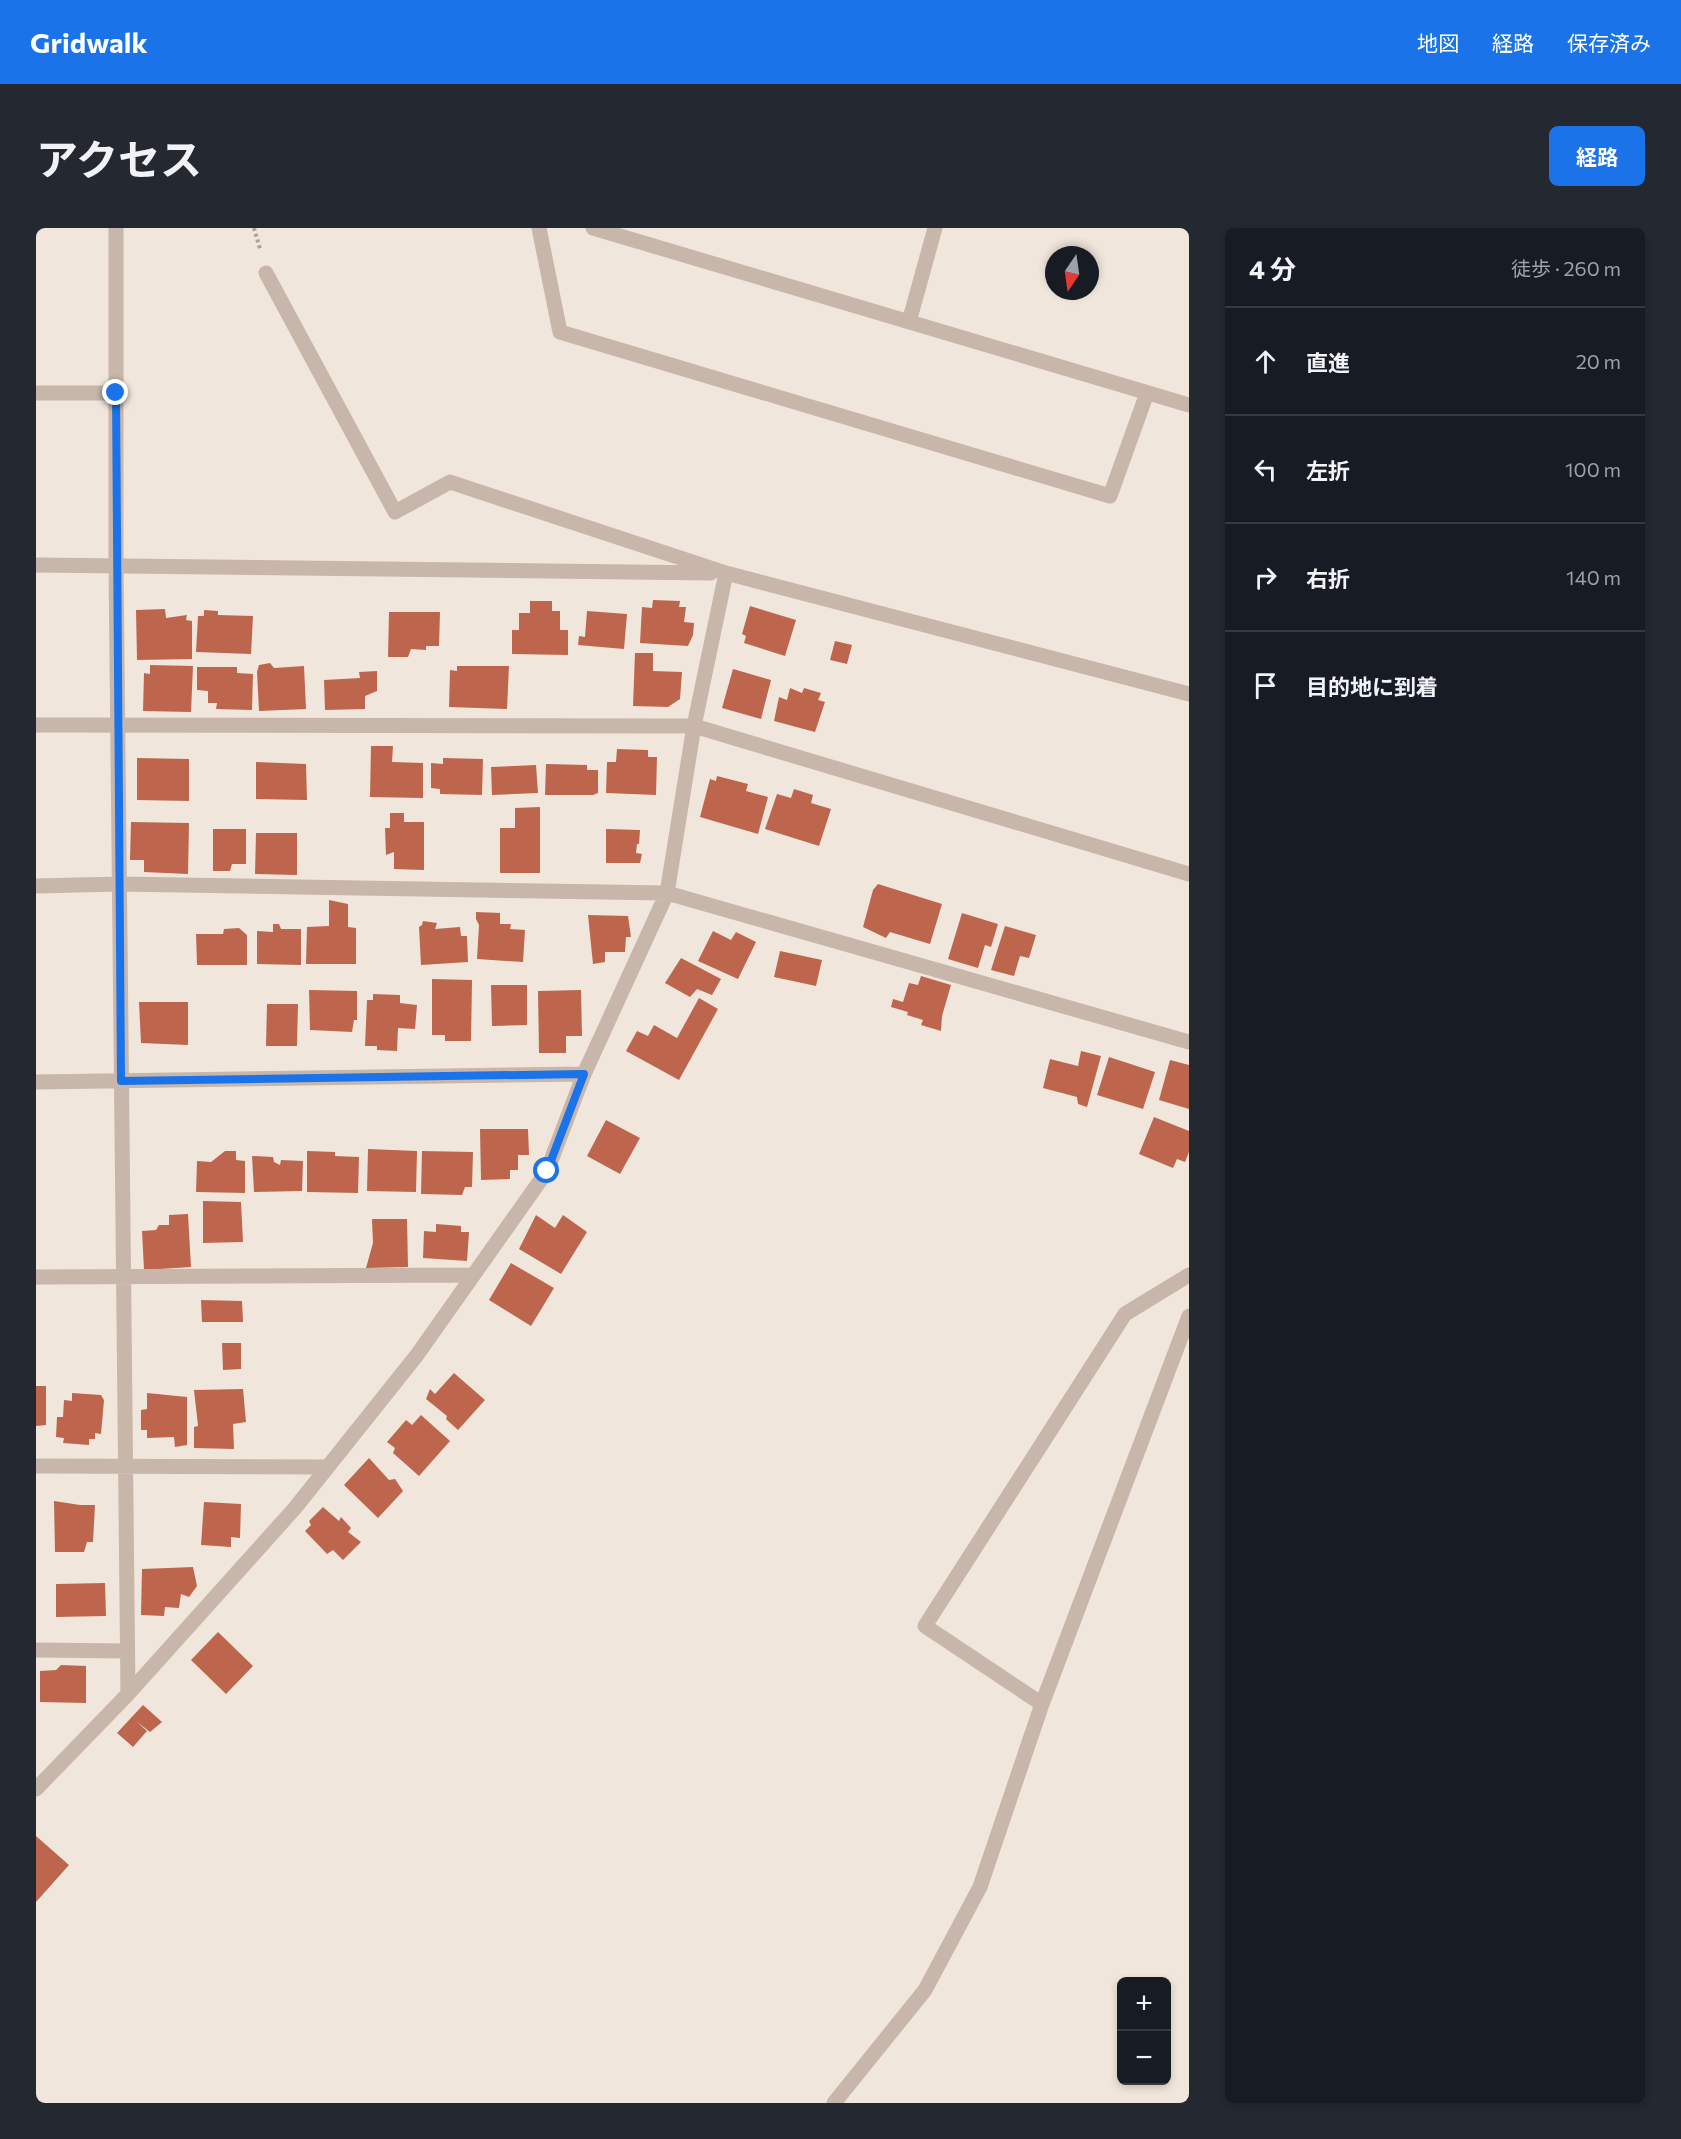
<!DOCTYPE html>
<html lang="ja">
<head>
<meta charset="utf-8">
<style>
	:root { --surface:#171b24; --page:#242831; --text:#f1f3f6; --muted:#9ea1a6; --line:#363941; --accent:#1a73e8 }
	body { margin:0; font-family:Commissioner,"Noto Sans JP",sans-serif; background:var(--page); color:var(--text) }
	.controls { position:absolute; right:18px; bottom:18px; display:grid; overflow:hidden; border-radius:9px; box-shadow:0 3px 9px #0003 }
	.controls button { width:54px; height:54px; display:grid; place-items:center; padding:0; border:0; border-bottom:2px solid var(--line); background:var(--surface); color:var(--text); font:30px sans-serif }
	.compass { position:absolute; left:1009px; top:18px; width:54px; height:54px; border-radius:50%; background:var(--surface); box-shadow:0 3px 9px #0003; rotate:193deg }
	.stop { position:absolute; width:18px; height:18px; margin:-14px; border:4px solid #1a73e8; border-radius:50%; background:#fff }
	.stop.end { background:#1a73e8; border-color:#fff; box-shadow:0 2px 6px #0008 }
	.list { margin:0; padding:0; list-style:none }
	h2 { display:flex; justify-content:space-between; align-items:center; height:78px; margin:0; padding:0 24px; font-size:26px }
	h2 small { font-size:20px; font-weight:400; color:var(--muted) }
	.list li { display:grid; grid-template-columns:39px 1fr auto; gap:18px; align-items:center; box-sizing:border-box; height:108px; padding:0 24px; border-top:2px solid var(--line) }
	.list b { display:block; font-size:22px; white-space:nowrap }
	.list em { font-size:20px; font-style:normal; color:var(--muted) }
	.icon { flex:none; width:33px; height:33px; fill:none; stroke:currentColor; stroke-width:2; stroke-linecap:round; stroke-linejoin:round }
	.map { position:relative; flex:none; width:1153px; height:1875px; overflow:hidden; border-radius:9px }
	header { display:flex; align-items:center; gap:36px; box-sizing:border-box; height:84px; padding:0 30px; background:var(--accent); color:#fff }
	header strong { font-size:28px }
	nav { display:flex; gap:33px; margin-inline-start:auto; font-size:21px }
	.intro { display:flex; align-items:center; justify-content:space-between; box-sizing:border-box; height:144px; padding:0 36px }
	h1 { margin:0; font-size:42px }
	.button { padding:15px 27px; border-radius:9px; background:var(--accent); color:#fff; font-size:21px; font-weight:700 }
	main { display:flex; gap:36px; padding:0 36px }
	aside { flex:1; background:var(--surface); border-radius:9px; box-shadow:0 3px 9px #0003 }
	.map>svg:first-child { display:block }
	.building { fill:#bd664d }
	.lines { fill:none; stroke-linecap:round; stroke-linejoin:round }
	.path { stroke:#b3a093; stroke-width:4; stroke-dasharray:3 3; stroke-linecap:butt }
	.minor { stroke:#c7b6a9; stroke-width:15 }
	.route { stroke:#1a73e8; stroke-width:8 }
</style>
</head>
<body>
<header>
<strong>Gridwalk</strong>
<nav><a>地図</a><a>経路</a><a>保存済み</a></nav>
</header>
<div class="intro"><h1>アクセス</h1><a class="button">経路</a></div>
<main>
<div class="map">
<svg width="1153" height="1875" viewBox="0 0 1153 1875">
	<rect width="100%" height="100%" fill="#f0e6dc"/>
	<path class="building" d="M617 372 644 373 643 379H650L648 394 658 395 657 407 652 418 604 415 606 379 616 380Z
		M494 373H516V383H524V402H532V427L476 426V402H483V385H494Z
		M714 378 760 392 749 428 708 415 710 408 706 406Z
		M129 381 130 390 151 387 150 392 156 393V431L101 432 100 382Z
		M168 382 182 383V387L217 388 215 426 160 424 162 388H168Z
		M551 383 591 386 588 421 542 417 543 408 549 409Z
		M353 384H404L403 418H390V422L375 421 372 429H352Z
		M799 413 816 417 811 436 794 432Z
		M599 425H617V443L646 444 644 471 632 479 597 478Z
		M234 435 238 440 268 438 270 481 223 483 221 444 223 437Z
		M114 437 157 438 155 484 107 483 108 445 114 446Z
		M421 438H473L471 481 413 479 414 442 421 443Z
		M161 439H201V445L217 446 216 482 180 481 181 475H172V463L161 462Z
		M697 441 735 452 725 491 686 480Z
		M341 443V463L329 468V481L289 482 288 452 324 450 323 444Z
		M754 460 766 465 768 460 785 465 782 472 789 474 779 504 738 493 743 469 751 472Z
		M335 518H357L356 534 387 535V570L334 569Z
		M581 521 612 522V529H621L620 567 570 565 571 534H580Z
		M101 530 153 531V573L101 572Z
		M407 530 447 531 446 567 404 566V561L395 560V535L407 536Z
		M220 534 270 536 271 572 220 571Z
		M510 536 551 537V542H562V565L557 567H509Z
		M500 537 502 565 456 567 455 539Z
		M681 548 712 556 710 563 732 569 722 606 664 589 674 551 680 553Z
		M758 561 777 567 775 575 795 581 783 618 729 601 741 566 755 570Z
		M504 579V645H464V600H479V580Z
		M354 585H368V594H388V642L358 641V624L350 627 349 600H354Z
		M95 594 153 595 152 646 108 644V632H94Z
		M177 601H210V636H196L194 643H177Z
		M570 601 604 602 603 616H601L600 625 606 626 604 635H570Z
		M220 605H261V647L219 646Z
		M842 656 906 676 894 716 854 704 850 710 827 699 837 662Z
		M293 672 312 676V699L320 700V736H270L271 699 293 698Z
		M440 684 464 685V696H475L474 701 489 702 487 734 441 731 443 697 440 691Z
		M926 685 962 696 955 719 949 717 942 740 912 731Z
		M552 687 592 688 595 709H590L589 724H569V734L557 736Z
		M387 693 401 695 399 701 424 699 425 708H431L432 734 385 737 383 699 386 697Z
		M237 696H243L245 701H265V737L221 736V703L237 704Z
		M969 698 1000 707 993 730 984 728 978 748 955 742Z
		M203 700 211 707V737H161L160 706H187L188 701Z
		M677 703 695 712 700 704 720 714 702 751 662 733Z
		M744 723 786 732 780 758 738 749Z
		M645 730 685 751 676 767 661 761 654 769 629 755Z
		M885 748 915 757 906 788 905 803 885 797 887 792 871 787 872 784 855 779 857 771 867 774 873 755 882 757Z
		M396 751 436 752 435 813H409V807H396Z
		M455 757H491V797L456 798Z
		M273 762 321 763V792H318L316 804 274 802Z
		M545 762 546 808H530V825H503L502 763Z
		M337 766 364 767V775L381 777 379 801 362 800 361 823 341 822V818H329L331 772H337Z
		M663 770 682 781 643 852 590 823 601 803 612 808 618 797 641 810Z
		M103 774H152V817L105 815Z
		M231 776H262L261 818H230Z
		M1045 823 1065 828 1051 879 1042 876 1041 869 1007 860 1014 831 1042 838Z
		M1073 829 1119 844 1107 881 1061 867Z
		M1134 832 1153 837V881L1123 872Z
		M1118 889 1153 903V924L1149 934 1141 931 1137 940 1103 926Z
		M570 892 604 910 584 946 551 928Z
		M444 901H492L493 927H482V942H474V951L445 952Z
		M332 921 381 923 380 964 331 963Z
		M189 923H200V932L209 933V965L160 964 161 933 175 934Z
		M271 923 299 924V928L323 929 322 965 271 964Z
		M386 923 437 924 436 959H429L426 967 385 966Z
		M216 928 237 929 238 934 244 937 245 932 267 933 266 963 218 964Z
		M167 973 205 974 207 1014 167 1015Z
		M152 986 155 1039 108 1042 106 1003 120 1002 123 997H133V987Z
		M500 987 519 1000 527 987 551 1004 525 1046 483 1021Z
		M336 991H371L372 1039 330 1040 337 1015Z
		M400 996 425 998V1004H433L431 1033 387 1030 388 1003 400 1004Z
		M475 1035 518 1060 495 1098 453 1072Z
		M165 1072 206 1073 207 1094H166Z
		M186 1115H205V1141L187 1142Z
		M418 1145 449 1172 422 1202 410 1191 411 1188 390 1171 394 1161 399 1166Z
		M0 1158H10V1197L0 1198Z
		M207 1161 210 1194 197 1196 198 1221 158 1220V1199L162 1198 158 1162Z
		M36 1165 65 1167 68 1172 65 1206 59 1205V1211H53V1217L27 1215 28 1210 20 1209 21 1189H27L28 1172 36 1173Z
		M111 1165 151 1169V1217L139 1219 138 1209 111 1210V1202H105V1182L111 1181Z
		M385 1187 414 1213 383 1248 357 1225 359 1220 351 1214 370 1192 376 1197Z
		M333 1230 353 1252 359 1251 367 1263 342 1290 308 1257Z
		M18 1273 44 1277H59L57 1314H51L48 1324H19Z
		M168 1274 205 1276 204 1310 195 1309V1319L165 1317Z
		M287 1279 303 1293 305 1289 315 1300 312 1304 325 1314 307 1332 297 1322 291 1326 269 1303 275 1297 273 1293Z
		M157 1339 161 1358 153 1369 145 1366 143 1380 129 1379 128 1388 105 1387 106 1341Z
		M69 1355 70 1388 20 1389V1356Z
		M182 1404 217 1438 190 1466 155 1432Z
		M25 1437 50 1438V1475L4 1474V1443L20 1442Z
		M107 1477 126 1494 114 1504 100 1493 111 1503 97 1519 81 1505Z
		M0 1608 33 1637 0 1674Z"/>
	<g class="lines">
		<path class="path" d="M218 0 224 21"/>
		<path class="minor" d="M80 0V337L92 1466
			M503 0 524 104 1074 268 1111 165
			M557 0 1153 177
			M230 45 359 284 414 254 690 345 1153 466
			M873 94 899 0
			M0 165H80
			M0 337 675 345
			M0 497 658 498 1153 646
			M0 658 83 656 631 665 1153 814
			M0 854 548 846 631 665 658 498 690 345
			M0 1049 437 1047
			M0 1238 292 1239
			M0 1422 91 1423
			M1006 1476 889 1398 1089 1086 1153 1047
			M0 1561 92 1466 259 1280 381 1127 511 943 548 846
			M798 1875 889 1762 944 1659 1006 1476 1153 1088"/>
	</g>
	<g class="lines">
		<path class="route" d="M80 165 85 853 548 846 511 943"/>
	</g>
</svg>
<div class="controls">
<button>+</button>
<button>−</button>
</div>
<svg class="compass" viewBox="-18 -18 36 36"><path d="M0-13l5 13h-10z" fill="#e53935"/><path d="M0 13l5-13h-10z" fill="#9ea1a6"/></svg>
<div class="stop" style="left:511px;top:943px"></div>
<div class="stop end" style="left:80px;top:165px"></div>
</div>
<aside>
<h2>4 分<small>徒歩 · 260 m</small></h2>
<ul class="list">
<li><svg class="icon" aria-label="ahead" viewBox="0 0 24 24"><path d="M12 20V5M6 11l6-6 6 6"/></svg><div><b>直進</b></div><em>20 m</em></li>
<li><svg class="icon" aria-label="left" viewBox="0 0 24 24"><path d="M17 20v-9H6M10 6l-5 5 5 5"/></svg><div><b>左折</b></div><em>100 m</em></li>
<li><svg class="icon" aria-label="right" viewBox="0 0 24 24"><path d="M7 20v-9h11M14 6l5 5-5 5"/></svg><div><b>右折</b></div><em>140 m</em></li>
<li><svg class="icon" aria-label="arrive" viewBox="0 0 24 24"><path d="M6 21V4h12l-3 4 3 4H6"/></svg><div><b>目的地に到着</b></div></li>
</ul>
</aside>
</main>
</body>
</html>
